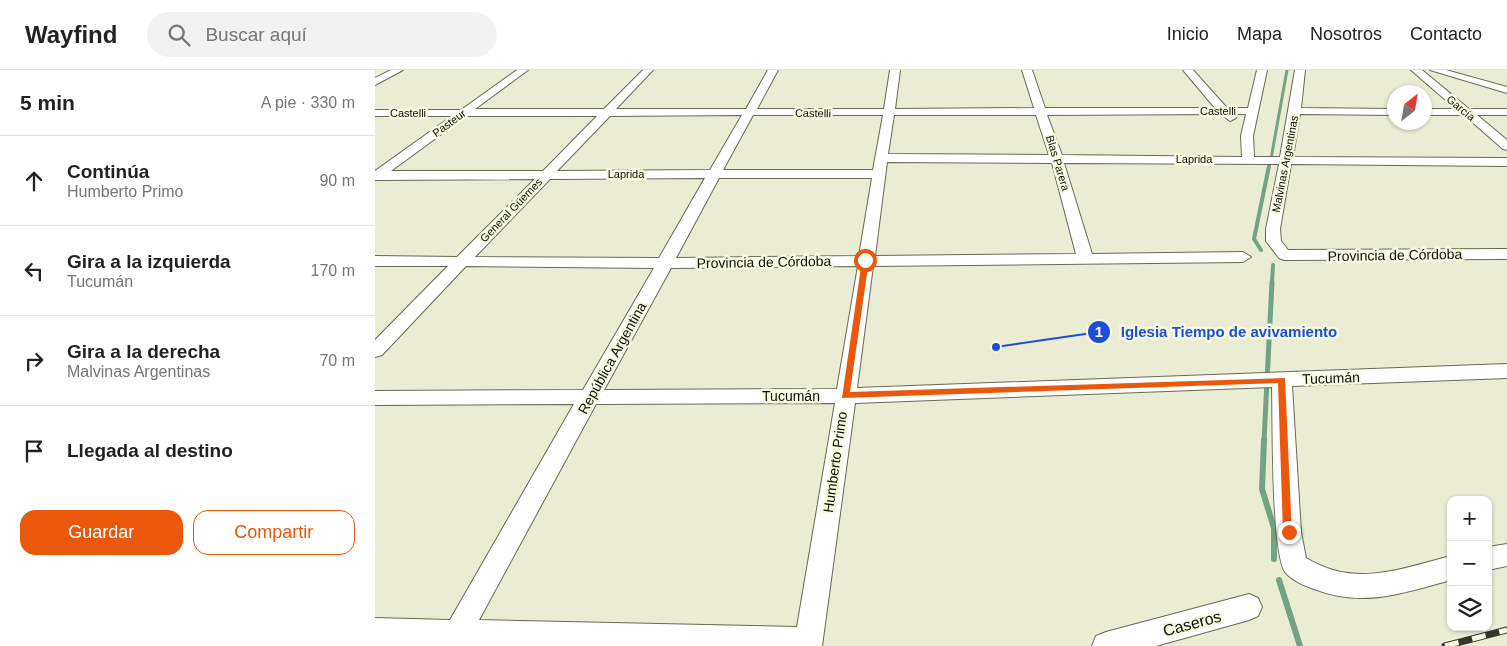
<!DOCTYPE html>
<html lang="es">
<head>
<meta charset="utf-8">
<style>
	:root { --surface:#fff; --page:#f2f2f2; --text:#222; --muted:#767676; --line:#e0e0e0; --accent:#ea580c }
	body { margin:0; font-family:Arial,sans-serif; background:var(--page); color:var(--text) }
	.controls { position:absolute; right:15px; bottom:15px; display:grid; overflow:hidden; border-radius:10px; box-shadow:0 1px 4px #0004 }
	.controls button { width:45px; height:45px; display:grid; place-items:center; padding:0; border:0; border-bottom:1px solid var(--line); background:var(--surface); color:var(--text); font:25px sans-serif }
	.compass { position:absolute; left:1012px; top:15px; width:45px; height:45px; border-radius:50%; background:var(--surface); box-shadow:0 1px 4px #0004; rotate:31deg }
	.stop { position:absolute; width:15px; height:15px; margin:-11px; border:4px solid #ea580c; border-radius:50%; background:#fff }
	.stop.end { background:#ea580c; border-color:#fff; box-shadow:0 1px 5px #0008 }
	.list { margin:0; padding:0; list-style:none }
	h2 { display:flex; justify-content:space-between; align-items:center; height:65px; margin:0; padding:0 20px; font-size:21px }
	h2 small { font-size:16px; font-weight:400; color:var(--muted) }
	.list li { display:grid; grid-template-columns:32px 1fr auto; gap:15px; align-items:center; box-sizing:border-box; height:90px; padding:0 20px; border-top:1px solid var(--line) }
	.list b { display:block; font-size:19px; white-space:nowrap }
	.list p { margin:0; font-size:16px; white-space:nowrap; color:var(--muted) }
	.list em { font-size:16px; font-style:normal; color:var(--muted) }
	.actions { display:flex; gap:10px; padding:15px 20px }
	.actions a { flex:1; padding:11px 0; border:1px solid var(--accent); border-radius:15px; text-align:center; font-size:18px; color:var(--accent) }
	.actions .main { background:var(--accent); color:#fff }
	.icon { flex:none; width:28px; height:28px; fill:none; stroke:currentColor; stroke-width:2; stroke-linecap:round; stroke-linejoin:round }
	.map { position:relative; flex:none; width:1132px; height:576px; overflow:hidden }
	header { display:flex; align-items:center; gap:30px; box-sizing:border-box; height:70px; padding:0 25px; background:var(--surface); border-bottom:1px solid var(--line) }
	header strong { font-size:24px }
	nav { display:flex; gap:28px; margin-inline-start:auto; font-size:18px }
	.search { width:350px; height:45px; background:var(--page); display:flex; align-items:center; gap:12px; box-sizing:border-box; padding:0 18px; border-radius:28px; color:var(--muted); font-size:19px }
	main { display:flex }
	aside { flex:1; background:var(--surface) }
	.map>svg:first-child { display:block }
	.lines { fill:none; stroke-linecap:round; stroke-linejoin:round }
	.stream-far3 { stroke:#73a284; stroke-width:3 }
	.stream-far2 { stroke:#73a284; stroke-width:4 }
	.stream-far1 { stroke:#73a284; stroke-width:5 }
	.stream { stroke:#73a284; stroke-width:6 }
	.minor-casing { stroke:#676a54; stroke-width:2 }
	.minor { fill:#fff; fill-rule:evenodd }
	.rail-casing { stroke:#35362b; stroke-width:7 }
	.rail { stroke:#f7fae1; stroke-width:5; stroke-dasharray:14; stroke-linecap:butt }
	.route { fill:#ea580c }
	.labels { text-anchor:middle; stroke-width:5; stroke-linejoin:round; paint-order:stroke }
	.far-street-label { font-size:11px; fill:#0e0f07; stroke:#f7fae1 }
	.street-label { font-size:14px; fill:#0e0f07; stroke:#f7fae1 }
	.near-street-label { font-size:16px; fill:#0e0f07; stroke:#f7fae1 }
	.leader { fill:none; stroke:#1d4ed8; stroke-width:2 }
	.callout-dot { fill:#1d4ed8; stroke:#f7fae1; stroke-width:2 }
	.mark-label { font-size:15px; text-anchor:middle; font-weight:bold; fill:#fff }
	.callout-label { font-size:15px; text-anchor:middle; font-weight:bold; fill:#1d4ed8; stroke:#f7fae1; stroke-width:5; stroke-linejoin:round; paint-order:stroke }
</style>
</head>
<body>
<header>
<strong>Wayfind</strong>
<div class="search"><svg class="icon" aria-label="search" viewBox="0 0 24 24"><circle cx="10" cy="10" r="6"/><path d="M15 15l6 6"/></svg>Buscar aquí</div>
<nav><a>Inicio</a><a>Mapa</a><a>Nosotros</a><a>Contacto</a></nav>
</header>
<main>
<aside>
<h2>5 min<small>A pie · 330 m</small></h2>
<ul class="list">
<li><svg class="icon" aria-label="ahead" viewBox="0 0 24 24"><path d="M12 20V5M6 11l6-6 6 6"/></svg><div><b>Continúa</b><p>Humberto Primo</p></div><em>90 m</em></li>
<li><svg class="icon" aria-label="left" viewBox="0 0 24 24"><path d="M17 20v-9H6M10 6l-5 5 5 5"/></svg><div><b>Gira a la izquierda</b><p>Tucumán</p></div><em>170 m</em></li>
<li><svg class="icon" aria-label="right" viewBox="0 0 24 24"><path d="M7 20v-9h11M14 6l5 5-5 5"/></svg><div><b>Gira a la derecha</b><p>Malvinas Argentinas</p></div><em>70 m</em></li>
<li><svg class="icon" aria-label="arrive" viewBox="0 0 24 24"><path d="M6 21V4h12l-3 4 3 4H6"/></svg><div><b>Llegada al destino</b></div></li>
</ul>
<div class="actions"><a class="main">Guardar</a><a>Compartir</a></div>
</aside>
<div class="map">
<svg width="1132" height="576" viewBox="0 0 1132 576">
	<rect width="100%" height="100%" fill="#eaedd4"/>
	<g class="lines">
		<path class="stream-far3" d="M896 89 912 0"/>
		<path class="stream-far2" d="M886 180 879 169 894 96
			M897 213 898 195"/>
		<path class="stream-far1" d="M889 371 897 212"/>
		<path class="stream" d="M889 370 887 419 899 458V489
			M904 510 925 576"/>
		<defs>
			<path id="minor" d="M16 0H28L0 15V8Z
				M142 0H153L100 39H229L268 0H278L241 39H371L393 0H403L382 39H509L515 0H525L520 39 659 38 647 0H657L670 38H840L808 0H818L852 38H873L882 0H892L878 66 879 87H905L920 0H930L926 38 1019 39V45L925 44 918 87 1132 88V96L916 94 905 159 906 171 913 180 1132 179V189L909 190 904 188 891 171V159L904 94 689 93 717 184 868 182 876 187 868 192 498 196 482 318 1132 294V308L917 316 926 462 931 488C981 518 1024 499 1076 486V510C1027 523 989 538 939 519 930 516 916 510 910 502 896 480 898 350 897 317L480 333 447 576H0V548L75 550 199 334 0 335V321L208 320 279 198 91 196 7 285 0 287V270L73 196H0V186L82 187 160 109 0 110V101L77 46H0V40H86ZM846 44 855 51 861 48 858 44H871L866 66 867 87 687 85 672 45ZM367 45 335 100 182 101 235 46ZM378 45H508L498 100H348ZM519 45H661L674 85 513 84ZM91 46H222L168 101H16ZM512 92 677 93 701 184 500 186ZM330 108 284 188 100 187 175 109ZM344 108H497L484 186 301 188ZM483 196 462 319 229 320 296 198ZM460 333 422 557 104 550 221 334Z
				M1036 0H1047L1094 39H1132V45H1102L1132 70V80L1128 79 1089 45H1050V39H1081Z
				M1055 0H1071L1132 17V23Z
				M1132 474V496L1113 500V477Z
				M874 524 883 528 887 537 883 546 874 550 781 576H717L721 566 731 562Z"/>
		</defs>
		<use href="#minor" class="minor-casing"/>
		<use href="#minor" class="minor"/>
		<defs>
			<path id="rail" d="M1070 576 1132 560"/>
		</defs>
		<use href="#rail" class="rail-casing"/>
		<use href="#rail" class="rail"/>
	</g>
	<path class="route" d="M490 188 494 190 475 322 910 308 917 465 914 467 908 462 903 313 467 328 487 190Z"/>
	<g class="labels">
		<g class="far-street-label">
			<text transform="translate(1086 38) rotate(40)" y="4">García</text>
			<text x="843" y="45">Castelli</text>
			<text x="33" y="47">Castelli</text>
			<text transform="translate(438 43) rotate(1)" y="4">Castelli</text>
			<text transform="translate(74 53) rotate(-36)" y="4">Pasteur</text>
			<text x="819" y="93">Laprida</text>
			<text transform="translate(683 93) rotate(73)" y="4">Blas Parera</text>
			<text transform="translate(910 94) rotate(-79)" y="4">Malvinas Argentinas</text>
			<text x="251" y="108">Laprida</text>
			<text transform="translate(136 140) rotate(-46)" y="4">General Güemes</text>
		</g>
		<g class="street-label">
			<text transform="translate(1020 185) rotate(-1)" y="5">Provincia de Córdoba</text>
			<text transform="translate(389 192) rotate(-1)" y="5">Provincia de Córdoba</text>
			<text transform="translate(237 288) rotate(-61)" y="5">República Argentina</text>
			<text transform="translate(956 308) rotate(-2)" y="5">Tucumán</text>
			<text x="416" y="331">Tucumán</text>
			<text transform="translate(460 392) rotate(-82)" y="5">Humberto Primo</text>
		</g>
		<g class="near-street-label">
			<text transform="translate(817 553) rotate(-15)" y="6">Caseros</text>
		</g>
	</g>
	<path class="leader" d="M621 277L724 262"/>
	<g class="callout-dot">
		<circle cx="621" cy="277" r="5"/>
		<circle cx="724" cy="262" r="12"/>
	</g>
	<g class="mark-label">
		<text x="724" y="267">1</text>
	</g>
	<g class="callout-label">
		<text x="854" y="267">Iglesia Tiempo de avivamiento</text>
	</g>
</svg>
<div class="controls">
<button>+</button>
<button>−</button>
<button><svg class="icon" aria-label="layers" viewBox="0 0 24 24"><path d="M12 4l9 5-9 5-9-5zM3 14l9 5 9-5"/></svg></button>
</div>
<svg class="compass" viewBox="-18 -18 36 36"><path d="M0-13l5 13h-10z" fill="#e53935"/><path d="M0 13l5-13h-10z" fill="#767676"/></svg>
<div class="stop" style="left:490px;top:190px"></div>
<div class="stop end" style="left:914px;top:462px"></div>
</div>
</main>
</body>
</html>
